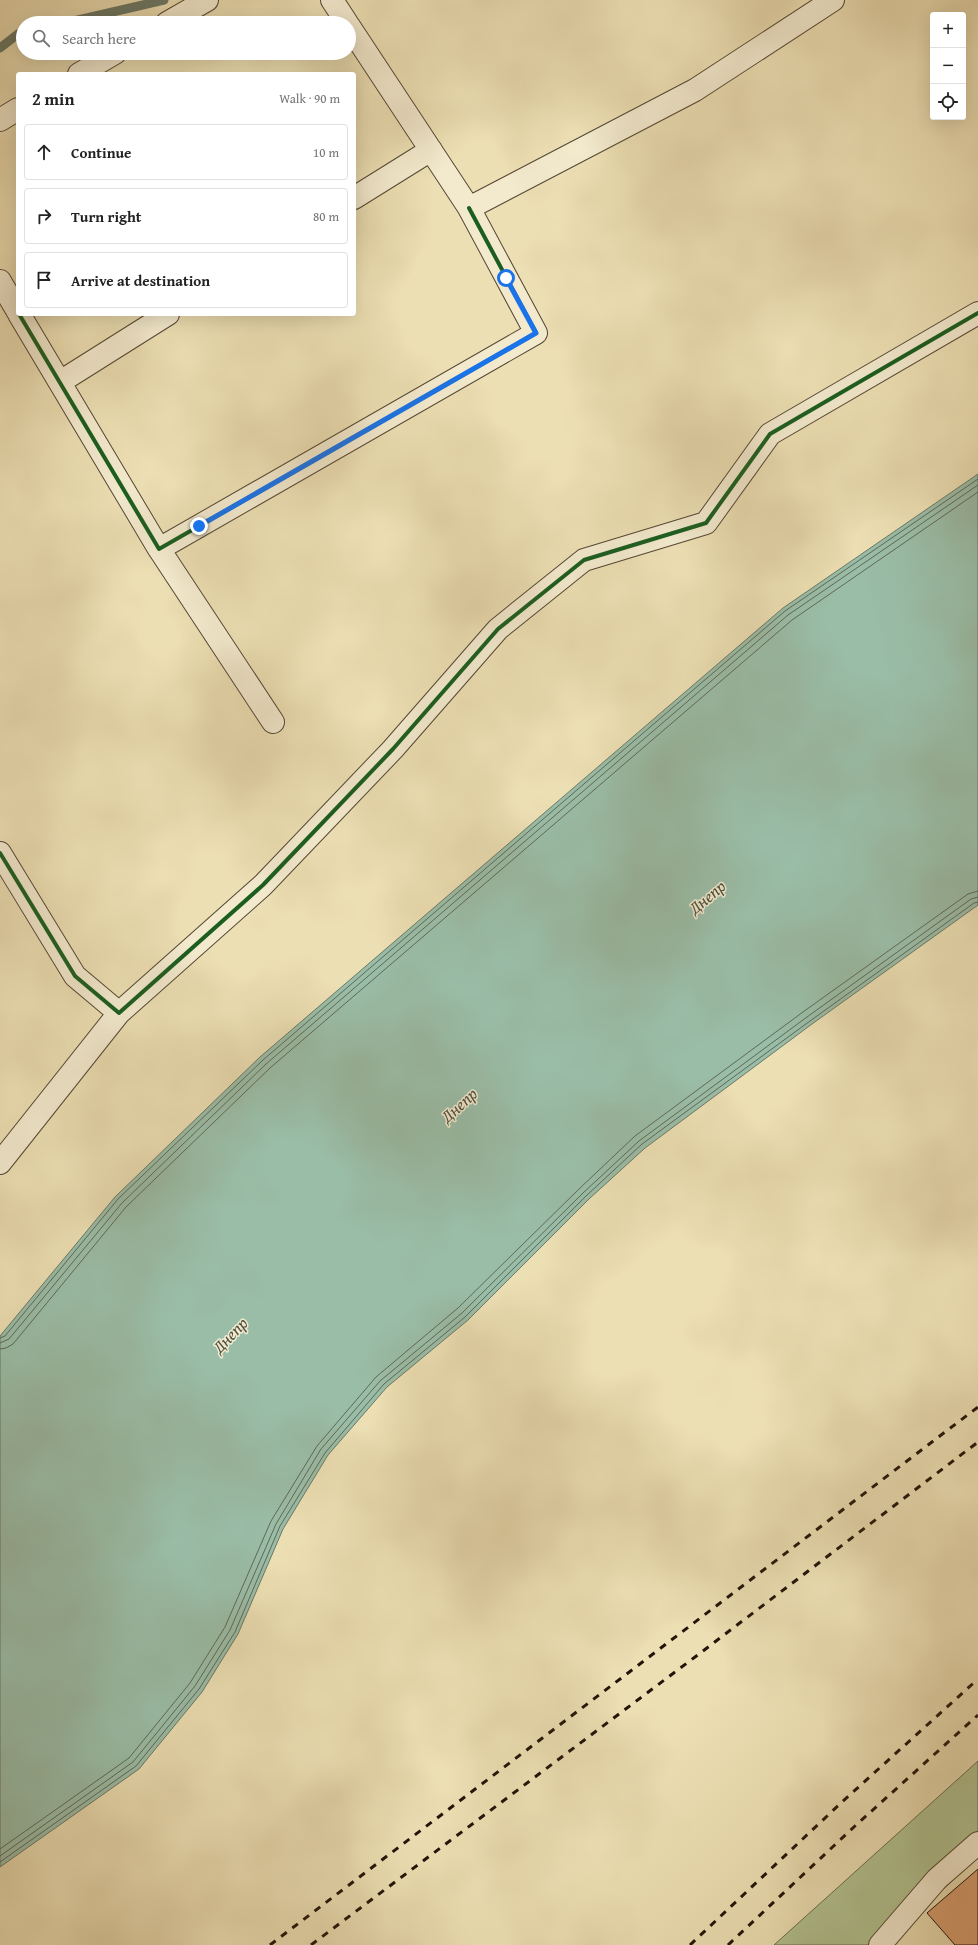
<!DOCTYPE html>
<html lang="en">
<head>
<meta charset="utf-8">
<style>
	:root { --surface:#fff; --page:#f6f6f6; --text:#222; --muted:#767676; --line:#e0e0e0 }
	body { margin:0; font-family:"Gentium Book Plus",serif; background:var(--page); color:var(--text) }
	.controls { position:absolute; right:12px; top:12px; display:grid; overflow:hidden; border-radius:4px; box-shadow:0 4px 16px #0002 }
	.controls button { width:36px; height:36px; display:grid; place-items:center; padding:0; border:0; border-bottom:1px solid var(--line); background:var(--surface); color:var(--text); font:20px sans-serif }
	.stop { position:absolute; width:12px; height:12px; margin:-9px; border:3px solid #1a73e8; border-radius:50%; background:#fff }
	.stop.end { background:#1a73e8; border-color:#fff; box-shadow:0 1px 4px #0008 }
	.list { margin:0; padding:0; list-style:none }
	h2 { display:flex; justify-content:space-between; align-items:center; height:52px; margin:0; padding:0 16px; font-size:17px }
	h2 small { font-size:13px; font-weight:400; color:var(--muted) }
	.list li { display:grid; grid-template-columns:26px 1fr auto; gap:12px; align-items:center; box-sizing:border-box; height:56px; margin:0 8px 8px; padding:0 8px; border:1px solid var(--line); border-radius:4px }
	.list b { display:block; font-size:15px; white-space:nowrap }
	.list em { font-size:13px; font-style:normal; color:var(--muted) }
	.icon { flex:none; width:22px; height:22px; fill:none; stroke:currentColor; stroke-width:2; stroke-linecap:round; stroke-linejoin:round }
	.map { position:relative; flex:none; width:978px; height:1945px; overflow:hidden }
	.search { position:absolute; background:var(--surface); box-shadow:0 4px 16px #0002; left:16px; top:16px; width:340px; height:44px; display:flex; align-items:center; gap:10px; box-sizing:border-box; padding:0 14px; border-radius:22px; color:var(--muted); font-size:15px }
	.panel { position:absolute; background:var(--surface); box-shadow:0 4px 16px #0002; left:16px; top:72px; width:340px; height:244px; border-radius:4px }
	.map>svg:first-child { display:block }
	.green { fill:#b2c391; stroke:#6a6c4d }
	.water { fill:#9abda7; stroke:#6a7968 }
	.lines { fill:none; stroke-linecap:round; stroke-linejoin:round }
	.shore { stroke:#5e6858; stroke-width:1 }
	.stream { stroke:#6a7968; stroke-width:9 }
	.building { fill:#d89f71; stroke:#221409 }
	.minor-casing { stroke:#544734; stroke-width:24 }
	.minor { stroke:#f3eace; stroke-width:22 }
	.rail { stroke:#221409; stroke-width:3; stroke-dasharray:7 7; stroke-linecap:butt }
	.cycleway-casing { stroke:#f3eace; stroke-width:6 }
	.cycleway { stroke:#1b5e20; stroke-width:4 }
	.route { stroke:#1a73e8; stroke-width:5 }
	.labels { text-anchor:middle; stroke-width:3; stroke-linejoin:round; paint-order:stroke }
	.water-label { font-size:17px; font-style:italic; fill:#4c4f40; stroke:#f3eace }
</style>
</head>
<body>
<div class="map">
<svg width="978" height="1945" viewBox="0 0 978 1945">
	<rect width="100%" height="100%" fill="#ecdfb3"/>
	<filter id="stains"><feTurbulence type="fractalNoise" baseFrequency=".005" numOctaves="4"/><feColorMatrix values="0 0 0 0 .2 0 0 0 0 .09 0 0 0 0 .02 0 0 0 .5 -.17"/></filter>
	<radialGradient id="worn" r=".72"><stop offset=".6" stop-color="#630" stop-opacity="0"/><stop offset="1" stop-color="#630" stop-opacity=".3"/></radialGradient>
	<path class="green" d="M978 1761V1856L899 1931 889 1945H774Z"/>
	<path class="water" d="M978 474V905L812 1024 645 1148 589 1199 468 1320 387 1387 328 1455 283 1529 238 1634 202 1692 139 1769 0 1867V1336L115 1197 260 1057 783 608Z"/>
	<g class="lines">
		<path class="shore" d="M0 1338 5 1336 118 1199 263 1060 785 611 978 479
			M0 1343 9 1339 122 1203 266 1064 788 615 978 485
			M0 1349 6 1348 13 1344 126 1207 270 1068 792 620 978 492
			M0 1849 129 1758 190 1683 225 1627 271 1521 317 1446 376 1377 458 1308 579 1189 635 1136 803 1012 968 894 978 891
			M0 1856 133 1762 195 1686 230 1630 276 1524 321 1449 380 1381 462 1313 583 1193 639 1141 807 1017 971 899 978 897
			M0 1862 136 1766 199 1689 235 1632 280 1526 325 1453 384 1384 465 1317 586 1196 642 1144 810 1021 974 903 978 902"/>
		<path class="stream" d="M65 23 164 0
			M0 48 18 34 23 33"/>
	</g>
	<path class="building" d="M978 1869V1945H955L927 1913Z"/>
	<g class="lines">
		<defs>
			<path id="minor" d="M332 0 347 23
				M167 23 207 0
				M349 26 469 208 695 90 833 0
				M79 74 115 53
				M0 120 18 109
				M354 198 431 150
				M0 281 18 312
				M19 314 159 549 536 333 469 208
				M60 382 168 314
				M159 549 273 722
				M0 853 75 976 119 1013 263 885 393 749 498 629 584 560 706 523 770 434 978 313
				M0 1163 119 1013
				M880 1945 937 1879 978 1843"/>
		</defs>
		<use href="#minor" class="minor-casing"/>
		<use href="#minor" class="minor"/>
		<path class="rail" d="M270 1945 978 1407
			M311 1945 695 1657 978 1442
			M690 1945 842 1802 978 1679
			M728 1945 855 1826 978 1715"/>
		<defs>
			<path id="cycleway" d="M19 314 159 549 536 333 469 208
				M0 853 75 976 119 1013 263 885 393 749 498 629 584 560 706 523 770 434 978 313"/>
		</defs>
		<use href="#cycleway" class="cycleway-casing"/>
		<use href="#cycleway" class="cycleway"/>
	</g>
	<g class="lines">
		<path class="route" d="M199 526 536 333 506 278"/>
	</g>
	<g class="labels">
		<g class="water-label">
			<text transform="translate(707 897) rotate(-40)" y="6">Днепр</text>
			<text transform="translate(459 1105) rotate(-42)" y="6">Днепр</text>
			<text transform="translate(230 1335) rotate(-46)" y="6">Днепр</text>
		</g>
	</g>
	<rect width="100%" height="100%" filter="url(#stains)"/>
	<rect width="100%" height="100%" fill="url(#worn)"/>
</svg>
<div class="controls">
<button>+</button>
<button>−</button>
<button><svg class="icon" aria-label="locate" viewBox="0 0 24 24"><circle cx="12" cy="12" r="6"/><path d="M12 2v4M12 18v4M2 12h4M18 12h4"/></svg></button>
</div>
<div class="stop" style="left:506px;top:278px"></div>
<div class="stop end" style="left:199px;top:526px"></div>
<div class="search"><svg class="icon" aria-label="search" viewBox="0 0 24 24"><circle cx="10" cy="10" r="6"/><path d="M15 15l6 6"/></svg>Search here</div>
<section class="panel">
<h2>2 min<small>Walk · 90 m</small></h2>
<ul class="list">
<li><svg class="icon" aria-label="ahead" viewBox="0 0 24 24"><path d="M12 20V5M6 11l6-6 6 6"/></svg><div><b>Continue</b></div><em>10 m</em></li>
<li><svg class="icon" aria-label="right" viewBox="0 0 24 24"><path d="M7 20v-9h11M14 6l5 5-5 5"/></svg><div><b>Turn right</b></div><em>80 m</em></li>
<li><svg class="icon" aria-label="arrive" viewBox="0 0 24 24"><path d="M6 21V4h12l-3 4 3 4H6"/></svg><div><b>Arrive at destination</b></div></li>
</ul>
</section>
</div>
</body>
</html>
